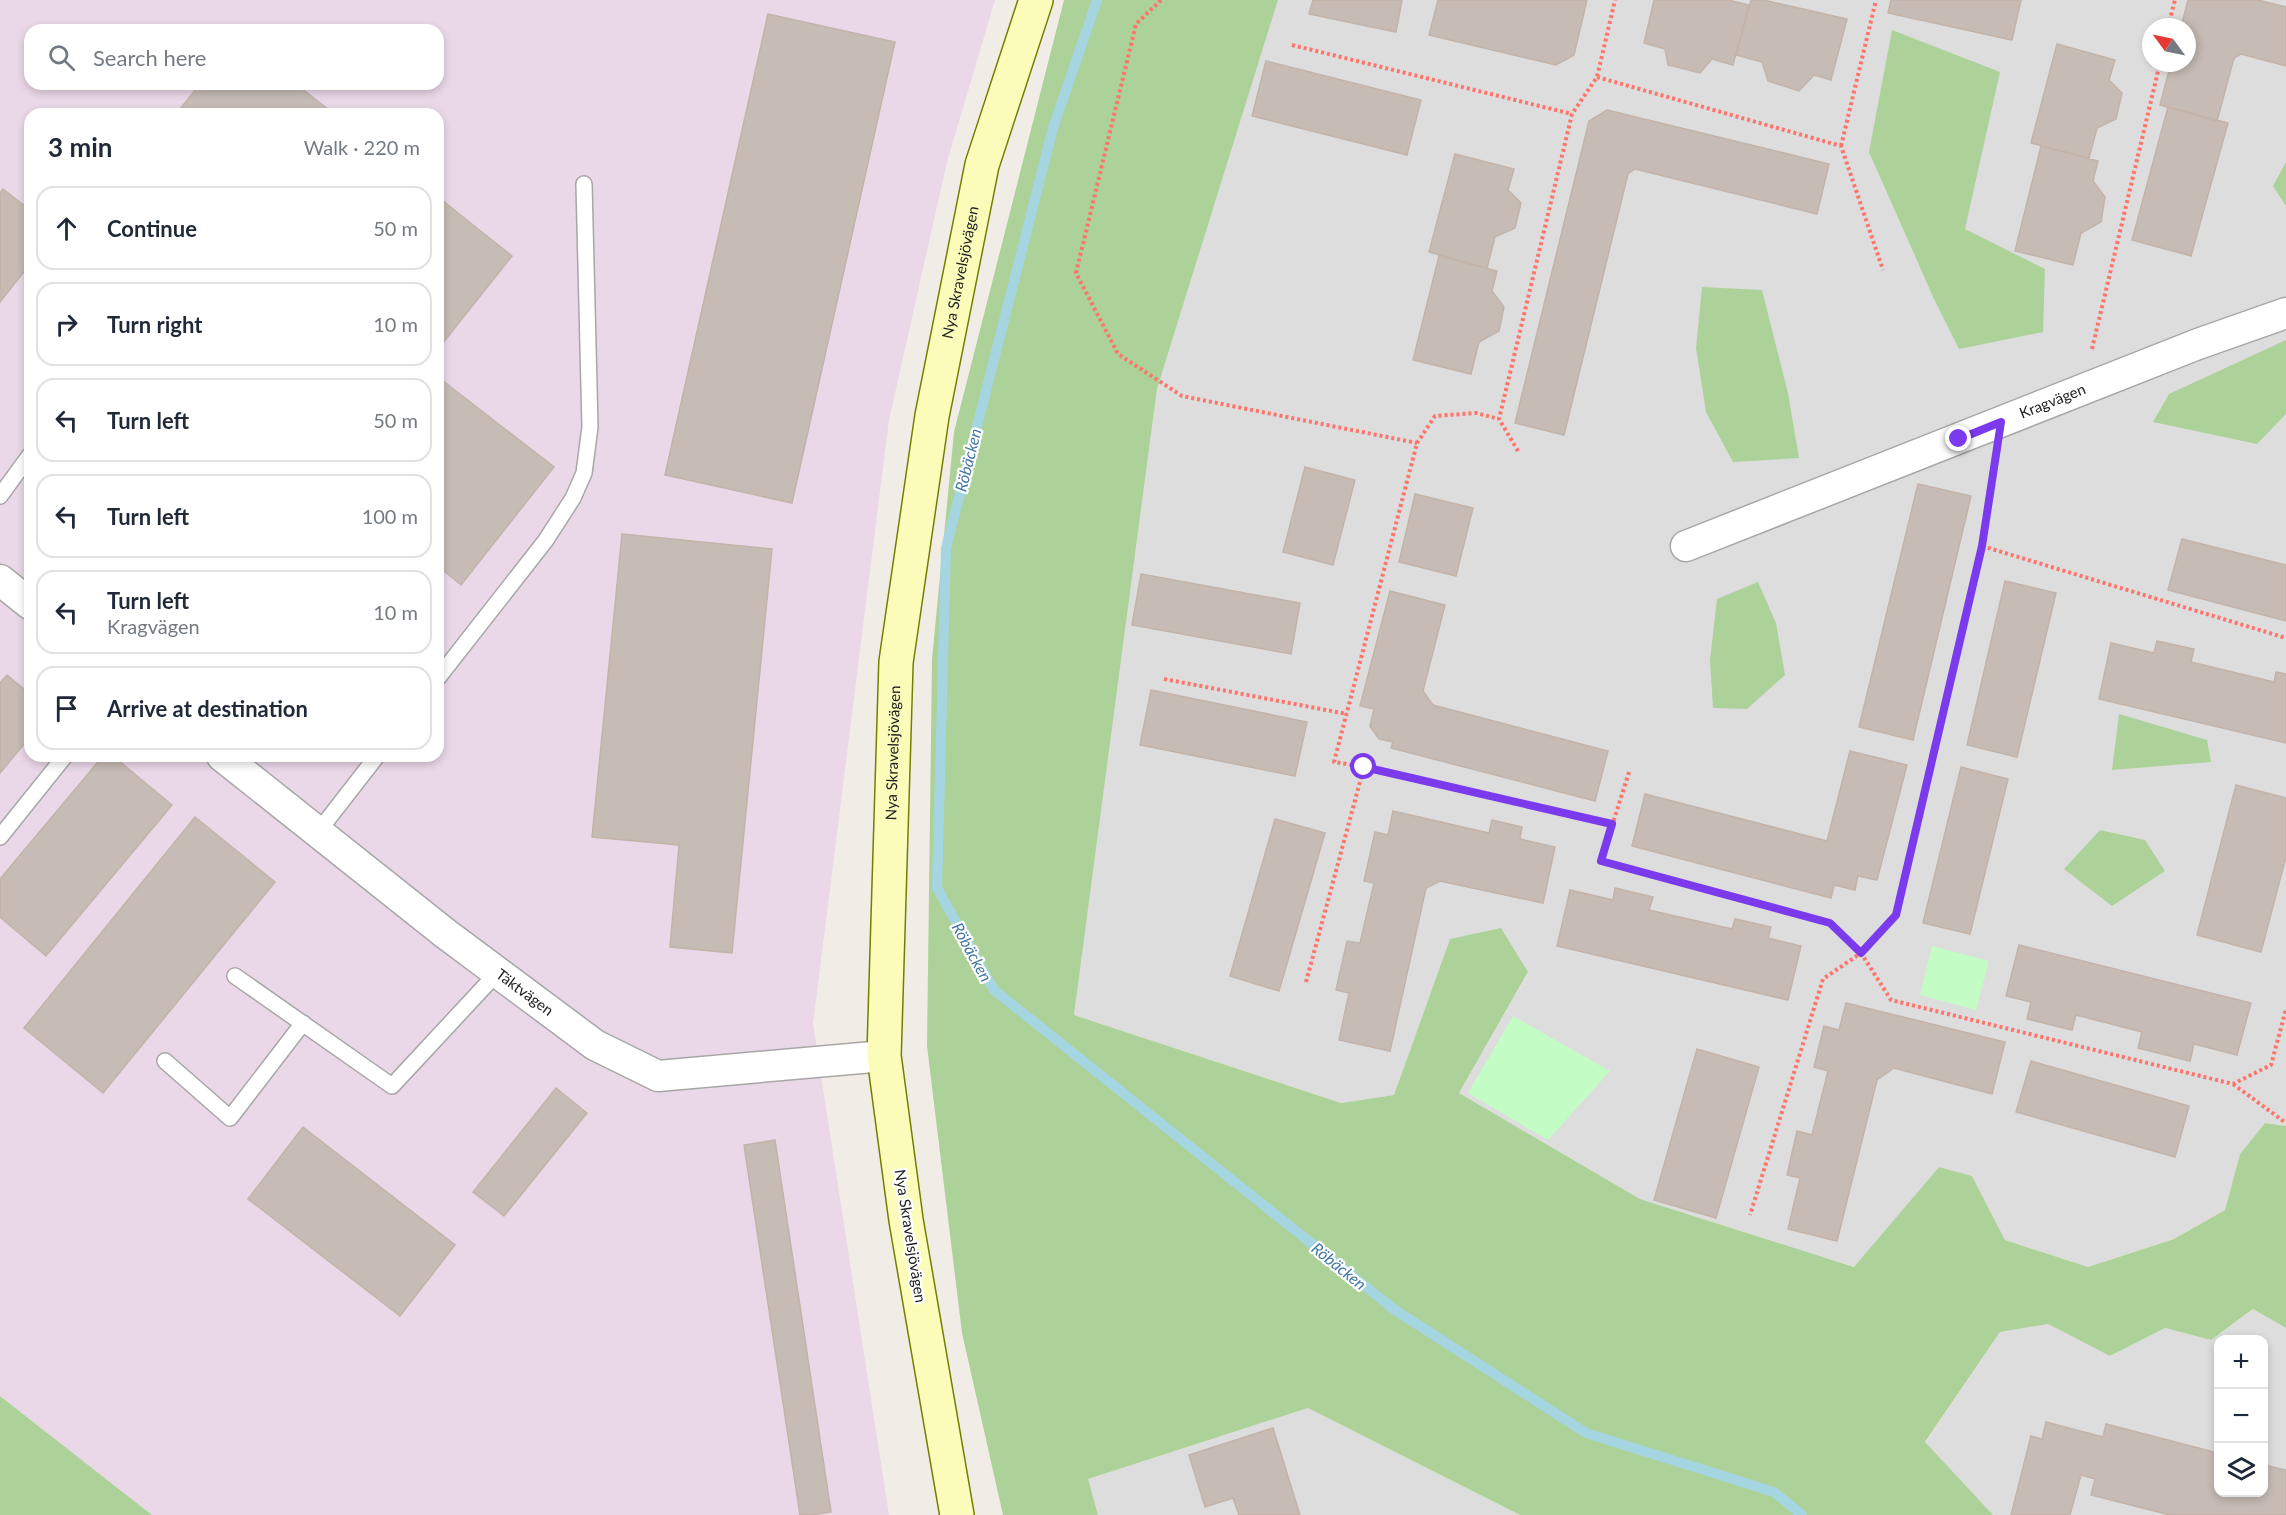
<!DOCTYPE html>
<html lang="en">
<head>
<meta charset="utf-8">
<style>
	:root { --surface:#fff; --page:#f2f2f3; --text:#1f2937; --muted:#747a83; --line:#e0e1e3 }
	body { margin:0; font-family:Lato,sans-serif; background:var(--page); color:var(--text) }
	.controls { position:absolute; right:18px; bottom:18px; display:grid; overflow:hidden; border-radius:12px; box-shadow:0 3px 9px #0003 }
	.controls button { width:54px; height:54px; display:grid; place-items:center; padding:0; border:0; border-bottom:2px solid var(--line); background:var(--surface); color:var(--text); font:30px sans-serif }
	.compass { position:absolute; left:2142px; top:18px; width:54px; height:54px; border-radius:50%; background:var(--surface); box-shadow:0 3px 9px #0003; rotate:303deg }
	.stop { position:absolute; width:18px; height:18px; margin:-14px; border:4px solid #7c3aed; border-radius:50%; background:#fff }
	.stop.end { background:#7c3aed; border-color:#fff; box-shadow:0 2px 6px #0008 }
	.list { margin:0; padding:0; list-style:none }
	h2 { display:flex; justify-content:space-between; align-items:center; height:78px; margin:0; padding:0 24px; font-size:26px }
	h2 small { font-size:20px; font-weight:400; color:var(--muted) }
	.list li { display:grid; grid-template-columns:39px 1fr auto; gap:18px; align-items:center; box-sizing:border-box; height:84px; margin:0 12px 12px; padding:0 12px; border:2px solid var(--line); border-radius:18px }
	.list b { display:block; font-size:22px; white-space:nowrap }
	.list p { margin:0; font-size:20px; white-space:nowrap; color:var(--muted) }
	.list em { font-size:20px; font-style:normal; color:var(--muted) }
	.icon { flex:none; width:33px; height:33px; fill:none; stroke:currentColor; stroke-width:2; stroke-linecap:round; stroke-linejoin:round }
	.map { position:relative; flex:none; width:2286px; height:1515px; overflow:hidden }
	.search { position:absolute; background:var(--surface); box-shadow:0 3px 9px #0003; left:24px; top:24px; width:420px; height:66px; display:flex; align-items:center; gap:15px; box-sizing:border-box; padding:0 21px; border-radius:18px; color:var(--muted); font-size:22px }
	.panel { position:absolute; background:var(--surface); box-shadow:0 3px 9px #0003; left:24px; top:108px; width:420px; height:654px; border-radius:18px }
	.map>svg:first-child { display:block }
	.residential { fill:#dedddd; fill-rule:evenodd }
	.industrial { fill:#ead8e8; fill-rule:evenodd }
	.forest { fill:#acd29a }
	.park { fill:#c3fcc5 }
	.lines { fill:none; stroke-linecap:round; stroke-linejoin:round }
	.stream { stroke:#a5d5e0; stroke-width:10 }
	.building { fill:#c6bcb5; stroke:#c3b3a8; stroke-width:1.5 }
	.lane-casing { stroke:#a7a7a7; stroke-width:18 }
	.street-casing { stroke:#a7a7a7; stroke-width:33 }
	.secondary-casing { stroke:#757e01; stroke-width:36 }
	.path { stroke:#ff746a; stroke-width:4; stroke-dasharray:3 3; stroke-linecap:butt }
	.lane { stroke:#fff; stroke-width:15 }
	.street { stroke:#fff; stroke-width:30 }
	.secondary { stroke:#fbfcb9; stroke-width:33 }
	.route { stroke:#7c3aed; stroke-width:8 }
	.labels { text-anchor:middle; stroke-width:4.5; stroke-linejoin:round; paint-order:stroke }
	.street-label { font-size:15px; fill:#202020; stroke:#fff }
	.water-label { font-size:16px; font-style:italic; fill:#4277a4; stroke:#fff }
</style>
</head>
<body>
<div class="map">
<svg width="2286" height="1515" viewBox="0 0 2286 1515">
	<rect width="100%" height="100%" fill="#f1ede6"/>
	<path class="residential" d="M1278 0H2286V1126L2265 1123 2240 1154 2225 1210 2174 1239 2088 1267 2005 1240 1972 1176 1939 1167 1855 1267 1640 1199 1459 1093 1528 973 1450 939 1394 1095 1341 1103 1074 1015 1157 389ZM2151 27H2187V63H2151Z
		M2254 1309 2286 1328V1515H1990L1925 1443 2000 1332 2048 1324 2110 1356 2165 1328 2211 1340ZM2218 1340H2264V1492H2218Z
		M1308 1408 1520 1515H1098L1087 1479Z"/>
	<path class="industrial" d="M0 0H995L947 162 889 420 813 1024 889 1515H152L0 1396ZM30 30H438V84H30ZM30 114H438V756H30Z"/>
	<path class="forest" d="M1064 0H1278L1157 389 1074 1015 1341 1103 1394 1095 1450 939 1501 928 1528 972 1459 1093 1640 1199 1854 1267 1939 1167 1972 1176 2005 1240 2088 1267 2174 1239 2225 1210 2240 1154 2265 1123 2286 1126V1328L2253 1309 2211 1340 2165 1328 2110 1356 2048 1324 2000 1332 1925 1442 1993 1515H1520L1308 1408 1088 1479 1098 1515H1003L962 1333 927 1046 932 659 954 432Z
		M1892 30 2000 72 1965 229 2045 269 2043 332 1959 349 1934 299 1869 152Z
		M2286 162V206L2273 186Z
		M1702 287 1762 290 1788 393 1799 458 1733 462 1706 412 1696 348Z
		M2286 340V414L2257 444 2153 422 2169 394Z
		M1758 582 1776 623 1785 675 1747 709 1713 708 1710 660 1717 599Z
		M2119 714 2207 740 2211 762 2112 770Z
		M2100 830 2145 840 2165 871 2112 906 2064 869Z
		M0 1396 152 1515H0Z"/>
	<path class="park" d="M1932 946 1989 961 1976 1010 1920 995Z
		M1513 1016 1610 1071 1548 1140 1468 1093Z"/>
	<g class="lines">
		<path class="stream" d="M1097 0 1053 128 946 548 937 888 994 990 1395 1310 1586 1433 1774 1492 1802 1515"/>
	</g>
	<path class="building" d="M1313 0H1402L1396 32 1309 14Z
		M1438 0H1587L1574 55 1556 65 1429 35Z
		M1654 0H1728L1749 5 1733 65 1712 59 1700 73 1668 65 1665 49 1644 43Z
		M1751 0H1763L1847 19 1831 80 1814 75 1799 91 1768 81 1762 62 1736 55Z
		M1891 0H2021L2012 40 1888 13Z
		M2188 0H2258L2286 7V66L2241 54 2234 58 2217 121 2160 105 2171 63H2187V27H2181Z
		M768 14 895 42 792 503 665 475Z
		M2057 44 2115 60 2109 80 2122 93 2116 119 2097 128 2089 158 2031 143Z
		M1266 61 1421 100 1407 155 1252 116Z
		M200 84H296L334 114H176Z
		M2168 107 2228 123 2191 256 2132 240Z
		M1607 110 1829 164 1817 214 1635 169 1628 174 1564 435 1515 423 1589 121Z
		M2041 146 2098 161 2093 181 2105 197 2101 222 2081 233 2073 265 2015 251Z
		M1455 154 1514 169 1508 190 1521 203 1515 228 1495 237 1487 268 1429 252Z
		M3 189 30 210V264L0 302V193Z
		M438 197 512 256 438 349Z
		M1439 256 1497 271 1492 291 1504 307 1499 331 1479 342 1471 374 1413 360Z
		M438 377 554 467 461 585 438 566Z
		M1305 467 1355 480 1333 565 1283 552Z
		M1918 484 1971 496 1913 740 1859 727Z
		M1415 494 1473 508 1456 576 1399 562Z
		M622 534 772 549 732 953 670 947 679 845 592 837Z
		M2182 539 2286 565V621L2168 590Z
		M1141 574 1300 603 1291 654 1132 625Z
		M2005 581 2056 593 2017 757 1967 745Z
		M1390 591 1445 605 1423 691 1433 705 1608 751 1595 801 1391 748 1393 742 1379 739 1370 726 1374 709 1360 706Z
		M2157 641 2194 649 2191 662 2274 682 2276 672 2286 674V743L2099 699 2111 643 2154 653Z
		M7 675 30 694V737L0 773V683Z
		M1151 690 1307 722 1295 776 1140 745Z
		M1850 751 1907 765 1877 880 1858 876 1855 890 1834 885 1831 898 1632 846 1645 794 1827 841Z
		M103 756H113L172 805 46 956 0 917V879Z
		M1961 767 2008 779 1970 934 1923 923Z
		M2236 785 2286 798V857L2261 952 2197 935Z
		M1393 811 1489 833 1492 820 1522 827 1520 839 1555 847 1543 903 1440 881 1426 888 1390 1051 1339 1040 1349 993 1336 990 1347 941 1360 943 1374 883 1364 881 1375 832 1388 835Z
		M195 817 275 882 103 1093 24 1028Z
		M1275 819 1325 833 1279 991 1230 976Z
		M1615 888 1653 897 1649 910 1732 929 1735 919 1771 927 1768 938 1801 946 1788 1000 1557 946 1570 890 1613 900Z
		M2019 945 2251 1003 2237 1055 2194 1044 2190 1061 2138 1048 2142 1032 2076 1015 2072 1030 2027 1019 2031 1002 2006 996Z
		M1846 1003 2005 1042 1992 1094 1894 1068 1877 1080 1837 1241 1788 1229 1800 1178 1787 1175 1797 1131 1812 1135 1828 1071 1814 1067 1824 1026 1839 1030Z
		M1697 1049 1759 1067 1716 1218 1654 1200Z
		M2031 1061 2189 1106 2175 1157 2016 1112Z
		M556 1088 587 1113 504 1216 473 1192Z
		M303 1127 455 1245 400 1316 248 1199Z
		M775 1140 831 1512 812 1515H800L744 1145Z
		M2046 1422 2103 1437 2106 1424 2218 1453V1492H2264V1465L2286 1470V1515H2170L2091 1495 2095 1479 2081 1475 2070 1515H2011L2031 1436 2042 1439Z
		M1273 1428 1300 1515H1239L1233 1498 1205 1507 1189 1455Z"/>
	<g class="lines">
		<defs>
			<path id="lane" d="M0 496 30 455
				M438 678 546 540 573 498 584 473 590 427 584 184
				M318 832 377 756
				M0 837 65 756
				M235 976 392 1086 498 972
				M165 1061 230 1118 303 1023"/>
			<g id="street">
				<path id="s1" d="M1686 546 2198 344 2286 313"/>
				<path d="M0 580 30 604"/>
				<path id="s2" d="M222 756 446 934 595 1045 658 1076 884 1056"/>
			</g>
			<g id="secondary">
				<path id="s3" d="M957 1515 906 1220 884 1056 896 662 932 416 982 165 1036 0"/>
			</g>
		</defs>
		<use href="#lane" class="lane-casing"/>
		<use href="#street" class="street-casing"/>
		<use href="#secondary" class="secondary-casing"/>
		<path class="path" d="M1161 0 1136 24 1076 273 1118 354 1182 396 1417 443
			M2168 27 2175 0
			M1292 45 1572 114
			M1597 77 1841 146 1883 270
			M1841 146 1876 0
			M2092 349 2160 63
			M1518 451 1499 419 1572 114 1597 77 1615 0
			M1995 461 1982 546 1896 915 1861 953 1891 1000 2233 1084 2271 1065 2286 1009
			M1982 546 2286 638
			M1164 679 1347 714
			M1364 767 1334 762 1417 443 1435 416 1476 413 1499 419
			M1629 772 1601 861 1830 923 1861 953 1823 979 1750 1215
			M1306 982 1364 767 1612 824
			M2233 1084 2286 1123"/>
		<use href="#lane" class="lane"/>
		<use href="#street" class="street"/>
		<use href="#secondary" class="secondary"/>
	</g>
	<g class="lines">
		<path class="route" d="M1364 767 1612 824 1601 861 1830 923 1861 953 1896 915 1982 546 2001 422 1959 439"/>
	</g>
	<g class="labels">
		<g class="street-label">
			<text dy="5" stroke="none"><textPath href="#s3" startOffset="1254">Nya Skravelsjövägen</textPath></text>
			<text dy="5" stroke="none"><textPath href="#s1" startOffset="394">Kragvägen</textPath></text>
			<text dy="5" stroke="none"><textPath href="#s3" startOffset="768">Nya Skravelsjövägen</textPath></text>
			<text dy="5" stroke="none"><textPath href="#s2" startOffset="384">Täktvägen</textPath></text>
			<text transform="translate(910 1236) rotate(81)" y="5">Nya Skravelsjövägen</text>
		</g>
		<g class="water-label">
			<text transform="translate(968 460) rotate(-76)" y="6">Röbäcken</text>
			<text transform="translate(972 952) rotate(61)" y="6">Röbäcken</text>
			<text transform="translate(1339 1266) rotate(39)" y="6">Röbäcken</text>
		</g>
	</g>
</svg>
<div class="controls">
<button>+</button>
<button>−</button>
<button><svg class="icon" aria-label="layers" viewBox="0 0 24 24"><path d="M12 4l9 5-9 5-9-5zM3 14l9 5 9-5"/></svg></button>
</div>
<svg class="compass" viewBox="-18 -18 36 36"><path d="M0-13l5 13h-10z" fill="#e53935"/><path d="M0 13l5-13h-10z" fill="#747a83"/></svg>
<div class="stop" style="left:1364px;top:767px"></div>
<div class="stop end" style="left:1959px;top:439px"></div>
<div class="search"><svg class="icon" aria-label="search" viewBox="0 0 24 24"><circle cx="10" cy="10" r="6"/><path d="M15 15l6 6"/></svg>Search here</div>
<section class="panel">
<h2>3 min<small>Walk · 220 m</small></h2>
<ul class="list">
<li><svg class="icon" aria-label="ahead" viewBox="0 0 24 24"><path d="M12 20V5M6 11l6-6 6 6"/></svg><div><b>Continue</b></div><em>50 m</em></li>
<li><svg class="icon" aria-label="right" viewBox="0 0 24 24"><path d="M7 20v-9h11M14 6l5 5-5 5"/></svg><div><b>Turn right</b></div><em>10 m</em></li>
<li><svg class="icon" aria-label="left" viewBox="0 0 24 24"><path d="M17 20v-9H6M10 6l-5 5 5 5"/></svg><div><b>Turn left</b></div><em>50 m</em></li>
<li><svg class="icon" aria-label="left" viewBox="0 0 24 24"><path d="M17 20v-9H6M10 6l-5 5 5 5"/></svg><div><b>Turn left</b></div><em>100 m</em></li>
<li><svg class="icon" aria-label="left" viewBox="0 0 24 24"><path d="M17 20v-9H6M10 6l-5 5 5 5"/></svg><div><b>Turn left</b><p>Kragvägen</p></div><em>10 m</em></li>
<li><svg class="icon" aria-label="arrive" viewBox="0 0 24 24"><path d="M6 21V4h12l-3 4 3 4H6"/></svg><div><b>Arrive at destination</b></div></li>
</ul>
</section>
</div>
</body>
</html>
